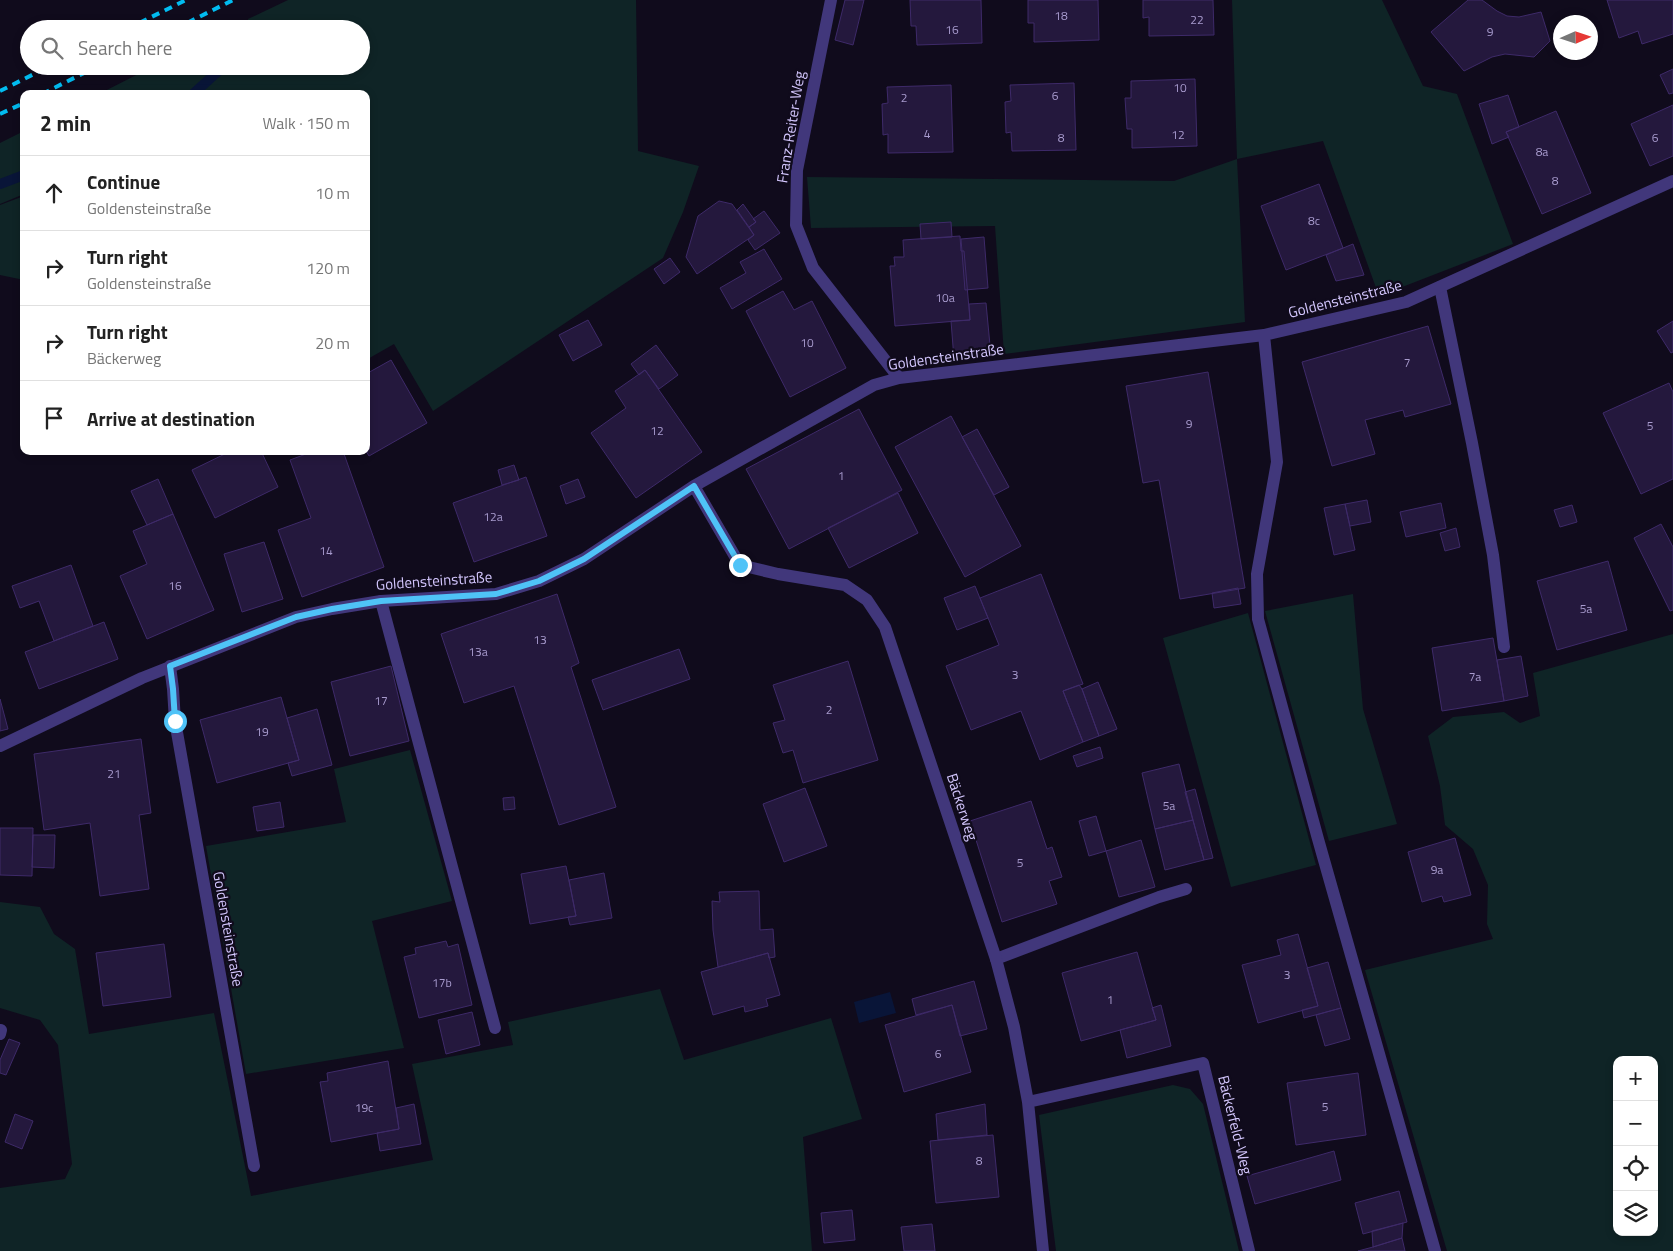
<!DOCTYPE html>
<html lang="en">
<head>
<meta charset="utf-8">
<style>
	:root { --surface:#fff; --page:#f6f6f6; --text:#222; --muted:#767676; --line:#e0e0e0 }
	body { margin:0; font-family:"Titillium Web",sans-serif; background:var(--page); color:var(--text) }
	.controls { position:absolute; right:15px; bottom:15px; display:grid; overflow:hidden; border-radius:10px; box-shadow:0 2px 8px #0003 }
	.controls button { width:45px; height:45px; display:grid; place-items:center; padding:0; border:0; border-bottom:1px solid var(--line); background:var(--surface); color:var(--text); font:25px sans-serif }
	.compass { position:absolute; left:1553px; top:15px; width:45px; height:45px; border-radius:50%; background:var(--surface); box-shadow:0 2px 8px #0003; rotate:87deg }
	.stop { position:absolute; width:15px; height:15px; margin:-11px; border:4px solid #4fc3f7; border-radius:50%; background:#fff }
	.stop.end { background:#4fc3f7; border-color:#fff; box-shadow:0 1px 5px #0008 }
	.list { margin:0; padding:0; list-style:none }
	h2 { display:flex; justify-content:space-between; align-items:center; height:65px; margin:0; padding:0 20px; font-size:21px }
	h2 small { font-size:16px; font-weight:400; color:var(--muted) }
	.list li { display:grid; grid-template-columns:32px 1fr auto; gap:15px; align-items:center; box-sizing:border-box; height:75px; padding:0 20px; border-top:1px solid var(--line) }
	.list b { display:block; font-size:19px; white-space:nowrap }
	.list p { margin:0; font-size:16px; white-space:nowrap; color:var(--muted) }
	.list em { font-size:16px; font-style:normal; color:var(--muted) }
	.icon { flex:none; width:28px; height:28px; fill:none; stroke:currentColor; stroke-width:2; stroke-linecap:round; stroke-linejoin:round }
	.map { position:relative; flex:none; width:1673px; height:1251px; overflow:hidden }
	.search { position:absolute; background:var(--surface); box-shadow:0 2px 8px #0003; left:20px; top:20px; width:350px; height:55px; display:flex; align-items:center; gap:12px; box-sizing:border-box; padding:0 18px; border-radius:28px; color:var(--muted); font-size:19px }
	.panel { position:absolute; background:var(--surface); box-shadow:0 2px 8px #0003; left:20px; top:90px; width:350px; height:365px; border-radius:10px }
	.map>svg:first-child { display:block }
	.green { fill:#0f2426; fill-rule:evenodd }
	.water { fill:#091538 }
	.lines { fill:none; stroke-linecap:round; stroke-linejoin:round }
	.stream { stroke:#091538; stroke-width:10 }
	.building { fill:#24183d; stroke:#3e2a69 }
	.service { stroke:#41377b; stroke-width:12 }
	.minor { stroke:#41377b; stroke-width:12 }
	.rail { stroke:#02bcf0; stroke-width:4; stroke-dasharray:8 6; stroke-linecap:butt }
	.route { stroke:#4fc3f7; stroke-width:6 }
	.labels { text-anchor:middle; stroke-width:4.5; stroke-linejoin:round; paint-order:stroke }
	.number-label { font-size:12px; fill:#a89bce }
	.street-label { font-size:15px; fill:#d4c7fe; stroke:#100b1c }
</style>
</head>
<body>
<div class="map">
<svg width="1673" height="1251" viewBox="0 0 1673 1251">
	<rect width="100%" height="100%" fill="#100b1c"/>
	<path class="green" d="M288 0H636L638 151 699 166 683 212 663 258 433 411 394 344 366 360V94H99L154 66H232L247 75 248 66H361V29H249L248 19Z
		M1232 0H1382L1423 86 1457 94 1513 244 1379 296 1323 141 1237 159 1245 322 1004 354 995 226 811 228 807 177 1174 181 1237 159Z
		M24 131V194L0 204V143Z
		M24 196V280L0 275V205Z
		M1353 594 1363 709 1397 824 1329 841 1265 611Z
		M1248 613 1316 865 1231 887 1163 638Z
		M1673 634V1251H1447L1365 970 1493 939 1487 924 1488 885 1473 849 1445 825 1440 786 1428 736 1453 717 1504 712 1520 723 1540 716 1533 673ZM1617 1060H1654V1232H1617Z
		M410 750 452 901 372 921 404 1048 246 1074 206 846 346 822 334 769Z
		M0 902 40 907 54 934 75 949 89 1034 214 1013 251 1196 433 1160 412 1064 513 1045 508 1022 660 989 684 1060 831 1018 862 1119 803 1137 812 1251H0V1188L65 1179 72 1164 58 1045 40 1020 0 1008Z
		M1173 1085 1190 1089 1203 1104 1239 1251H1056L1039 1115Z"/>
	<path class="water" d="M890 992 896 1013 859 1023 854 1002Z"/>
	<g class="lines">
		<path class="stream" d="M193 94 224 66
			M0 184 24 175"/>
	</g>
	<path class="building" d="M845 0H864L853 45 835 40Z
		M910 0H981L982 43 917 45 916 26H911Z
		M1028 0H1098L1099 40 1034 42V23H1028Z
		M1143 0H1213L1214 35 1149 36V17L1143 18Z
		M1468 0H1482L1497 11 1507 16 1519 17 1541 12 1550 41 1534 57 1505 54 1492 57 1464 71 1431 32Z
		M1607 0H1673V34L1642 44 1638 31 1619 38Z
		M1673 69V93L1669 94 1660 75Z
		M1195 79 1197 146 1132 148V129H1127L1125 98H1131V81Z
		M1074 83 1076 150 1012 151 1011 132 1006 133 1005 102 1011 101 1010 85Z
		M951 85 953 152 888 153V134L883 135 882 104 888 103 887 87Z
		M1508 95 1519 127 1506 132 1509 137 1492 144 1479 104Z
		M1673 105V156L1650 166 1631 124Z
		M1556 111 1591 193 1542 214 1506 132Z
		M1319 184 1343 248 1286 270 1261 206Z
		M719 201 732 204 754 235 697 274 686 257 698 216Z
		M743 204 756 222 749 227 737 210Z
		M764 211 780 233 755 250 748 240 754 235 749 227 756 222 753 219Z
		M951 222 952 237 921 239 920 224Z
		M960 236 961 251H964L970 320 895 326 890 266H895L894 257H904L903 240Z
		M984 237 988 288 965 290 961 239Z
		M1353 244 1364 275 1336 281 1326 255Z
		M764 249 782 279 732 309 720 288 746 273 740 262Z
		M670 258 680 272 664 284 654 269Z
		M783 291 794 310 812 301 846 368 790 397 746 311Z
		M986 303 991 356 954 359 951 321 970 320 969 304Z
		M588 320 602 345 573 361 559 335Z
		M1673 321V352L1671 353 1657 331Z
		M1428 326 1451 404 1405 417 1403 410 1365 420 1375 454 1332 466 1302 362Z
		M656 345 678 375 659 389 645 370 639 375 631 364Z
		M391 360 427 423 369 456 366 451V374Z
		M645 370 702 452 636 498 591 433 626 408 615 391Z
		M1208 372 1245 588 1180 599 1159 480 1143 483 1126 386Z
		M1669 383 1673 392V479L1641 494 1603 413Z
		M859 409 902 490 789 549 746 469Z
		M951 416 1021 546 965 577 895 447Z
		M977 429 1009 487 994 495 962 437Z
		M231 451H261L278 487 215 518 192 470Z
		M314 451H343L384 567 302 597 278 530 311 518 290 460Z
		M514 465 519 480 502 485 498 470Z
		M526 477 547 536 474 562 453 503Z
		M158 479 173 514 147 525 131 491Z
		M578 479 585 497 566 504 560 486Z
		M898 493 918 533 849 568 828 528Z
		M1367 500 1371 522 1350 526 1345 504Z
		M1441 503 1446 528 1406 537 1400 512Z
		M1345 504 1355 550 1334 555 1324 508Z
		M1572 505 1577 522 1560 527 1554 510Z
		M173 514 214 610 147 639 120 576 147 564 133 531Z
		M1661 524 1673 547V610L1670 611 1634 538Z
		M1456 528 1460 547 1445 551 1440 533Z
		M264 542 283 599 242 612 224 554Z
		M1608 561 1627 630 1557 650 1537 581Z
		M71 565 93 626 54 641 39 601 20 608 12 586Z
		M1041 574 1083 684 1063 691 1083 742 1040 760 1021 711 971 730 946 666 999 645 980 598Z
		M975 586 988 618 957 630 944 598Z
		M1238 588 1241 604 1214 608 1212 593Z
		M557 594 579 663 571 667 616 807 559 825 514 686 464 703 441 634Z
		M104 622 118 659 39 689 25 652Z
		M1493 638 1504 701 1442 711 1432 648Z
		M679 649 690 679 603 710 592 680Z
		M1521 656 1528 696 1504 701 1497 660Z
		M848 661 878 760 803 783 793 750 783 753 773 723 785 720 773 685Z
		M391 666 409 741 350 756 331 682Z
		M1098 682 1117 729 1099 736 1082 689Z
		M1079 685 1082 689 1099 736 1083 742 1063 691Z
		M281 697 299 760 217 783 200 720Z
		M0 699 8 729 0 731Z
		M317 709 332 765 292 776 288 763 299 760 287 718Z
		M141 739 151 813 139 815 149 889 100 896 90 823 44 830 34 754Z
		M1100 747 1103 758 1077 767 1073 756Z
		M1179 764 1193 820 1155 829 1142 773Z
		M805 788 827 846 784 862 763 804Z
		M1195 789 1213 858 1204 860 1185 792Z
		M514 797 515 809 504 810 503 798Z
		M1031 801 1047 849 1052 847 1062 877 1049 881 1057 904 1002 922 970 821Z
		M280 802 284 827 257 831 253 807Z
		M1096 816 1106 851 1089 856 1079 821Z
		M1193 820 1204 860 1165 870 1155 829Z
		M0 828H33L32 876 0 875Z
		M33 835H55L54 868 32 867Z
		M1455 838 1471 895 1444 902 1442 896 1422 902 1408 852Z
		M1141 840 1155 887 1119 897 1106 851Z
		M566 866 576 916 530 924 521 874Z
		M604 873 612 918 570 925 568 917 576 916 569 880Z
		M759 891 760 930 773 929 775 957 769 958 768 953 718 967 713 930 712 901 720 902 719 892Z
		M1298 934 1318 1006 1258 1023 1242 965 1281 955 1277 940Z
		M446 941 448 947 458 944 472 1005 419 1018 404 957 416 954 415 948Z
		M164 944 171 997 103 1006 96 953Z
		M1137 952 1156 1020 1081 1041 1062 973Z
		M768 953 780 995 766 999 768 1006 745 1012 744 1006 713 1015 701 972Z
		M1328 962 1341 1008 1304 1018 1302 1010 1318 1006 1307 968Z
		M974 981 987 1029 960 1036 952 1005 916 1015 912 999Z
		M952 1005 971 1072 904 1092 885 1025Z
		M1161 1005 1171 1046 1127 1058 1120 1030 1156 1020 1152 1008Z
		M1341 1008 1350 1039 1325 1046 1316 1015Z
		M472 1012 480 1045 446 1054 438 1020Z
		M9 1039 20 1043 6 1075 0 1073V1060Z
		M388 1061 399 1129 331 1142 320 1082 328 1081 327 1073Z
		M1358 1073 1366 1135 1296 1145 1287 1083Z
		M414 1104 421 1144 380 1151 377 1133 399 1129 396 1108Z
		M985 1104 987 1135 938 1140 936 1114Z
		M15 1114 33 1121 22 1149 5 1142Z
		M993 1135 999 1197 936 1203 930 1141Z
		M1334 1151 1341 1180 1255 1204 1247 1176Z
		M1399 1191 1407 1222 1363 1234 1355 1203Z
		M852 1210 855 1240 824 1243 821 1213Z
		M1403 1223 1402 1238 1373 1247 1372 1231Z
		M932 1224 935 1251H904L901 1227Z
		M1402 1238 1405 1251H1358L1373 1247Z"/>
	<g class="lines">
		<path class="service" d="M1440 287 1472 443 1493 555 1504 647
			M381 601 495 1028
			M996 959 1159 897 1186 889
			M0 1034 1 1030"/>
		<path class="minor" d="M831 0 797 170 796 225 813 268 899 378
			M1264 335 1277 462 1257 574 1258 619 1318 839 1435 1251
			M694 486 740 565 778 574 845 585 867 600 885 627 996 959 1014 1027 1028 1102 1043 1251
			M170 666 173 689 175 721 254 1166
			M0 746 142 678 296 617 332 609 381 601 496 594 539 581 584 559 694 486 874 385 899 378 1264 335 1406 302 1673 181
			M1028 1102 1203 1063 1249 1251"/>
		<path class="rail" d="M127 29 186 0
			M175 29 233 0
			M0 91 50 66
			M42 94 98 66
			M0 114 24 103"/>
	</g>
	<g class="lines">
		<path class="route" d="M175 721 173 689 170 666 296 617 332 609 381 601 496 594 539 581 584 559 694 486 740 565"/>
	</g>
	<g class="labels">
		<g class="number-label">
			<text x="1061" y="20">18</text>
			<text x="1197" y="24">22</text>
			<text x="952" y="34">16</text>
			<text x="1490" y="36">9</text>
			<text x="1180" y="92">10</text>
			<text x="1055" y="100">6</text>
			<text x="904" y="102">2</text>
			<text x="927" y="138">4</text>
			<text x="1178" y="139">12</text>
			<text x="1061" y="142">8</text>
			<text x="1655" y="142">6</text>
			<text x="1542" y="156">8a</text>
			<text x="1555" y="185">8</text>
			<text x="1314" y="225">8c</text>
			<text x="945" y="302">10a</text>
			<text x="807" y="347">10</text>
			<text x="1407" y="367">7</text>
			<text x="1189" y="428">9</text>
			<text x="1650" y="430">5</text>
			<text x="657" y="435">12</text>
			<text x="841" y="480">1</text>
			<text x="493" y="521">12a</text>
			<text x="326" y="555">14</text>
			<text x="175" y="590">16</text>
			<text x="1586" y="613">5a</text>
			<text x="540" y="644">13</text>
			<text x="478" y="656">13a</text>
			<text x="1015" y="679">3</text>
			<text x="1475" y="681">7a</text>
			<text x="381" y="705">17</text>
			<text x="829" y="714">2</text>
			<text x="262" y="736">19</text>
			<text x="114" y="778">21</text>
			<text x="1169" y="810">5a</text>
			<text x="1020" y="867">5</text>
			<text x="1437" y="874">9a</text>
			<text x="1287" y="979">3</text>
			<text x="442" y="987">17b</text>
			<text x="1110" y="1004">1</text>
			<text x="938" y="1058">6</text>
			<text x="1325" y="1111">5</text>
			<text x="364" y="1112">19c</text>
			<text x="979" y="1165">8</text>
		</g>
		<g class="street-label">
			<text transform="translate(791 127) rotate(-81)" y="5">Franz-Reiter-Weg</text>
			<text transform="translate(1345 299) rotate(-14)" y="5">Goldensteinstraße</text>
			<text transform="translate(946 357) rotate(-8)" y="5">Goldensteinstraße</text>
			<text transform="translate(434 581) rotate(-4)" y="5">Goldensteinstraße</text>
			<text transform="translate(962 807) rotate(72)" y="5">Bäckerweg</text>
			<text transform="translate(228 929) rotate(80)" y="5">Goldensteinstraße</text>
			<text transform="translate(1235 1125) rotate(76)" y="5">Bäckerfeld-Weg</text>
		</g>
	</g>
</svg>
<div class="controls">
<button>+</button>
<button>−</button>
<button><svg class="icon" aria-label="locate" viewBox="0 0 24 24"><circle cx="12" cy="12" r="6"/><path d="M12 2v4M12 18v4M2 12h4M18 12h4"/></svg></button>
<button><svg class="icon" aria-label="layers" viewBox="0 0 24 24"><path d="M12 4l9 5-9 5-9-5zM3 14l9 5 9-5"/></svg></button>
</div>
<svg class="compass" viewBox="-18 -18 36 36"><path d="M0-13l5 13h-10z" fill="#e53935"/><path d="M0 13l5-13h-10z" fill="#767676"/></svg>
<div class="stop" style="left:175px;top:721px"></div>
<div class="stop end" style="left:740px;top:565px"></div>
<div class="search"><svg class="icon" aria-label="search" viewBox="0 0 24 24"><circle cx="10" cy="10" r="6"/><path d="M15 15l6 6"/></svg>Search here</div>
<section class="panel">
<h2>2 min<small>Walk · 150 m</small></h2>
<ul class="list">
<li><svg class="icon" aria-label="ahead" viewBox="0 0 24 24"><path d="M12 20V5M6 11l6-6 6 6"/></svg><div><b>Continue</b><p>Goldensteinstraße</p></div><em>10 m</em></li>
<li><svg class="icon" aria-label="right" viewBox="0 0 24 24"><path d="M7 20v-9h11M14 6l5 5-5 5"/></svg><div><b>Turn right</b><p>Goldensteinstraße</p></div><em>120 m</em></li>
<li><svg class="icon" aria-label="right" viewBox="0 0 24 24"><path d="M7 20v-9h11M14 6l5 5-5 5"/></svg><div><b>Turn right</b><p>Bäckerweg</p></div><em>20 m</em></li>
<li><svg class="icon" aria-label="arrive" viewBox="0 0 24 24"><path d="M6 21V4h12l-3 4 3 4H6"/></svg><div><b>Arrive at destination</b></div></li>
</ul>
</section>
</div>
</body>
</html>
